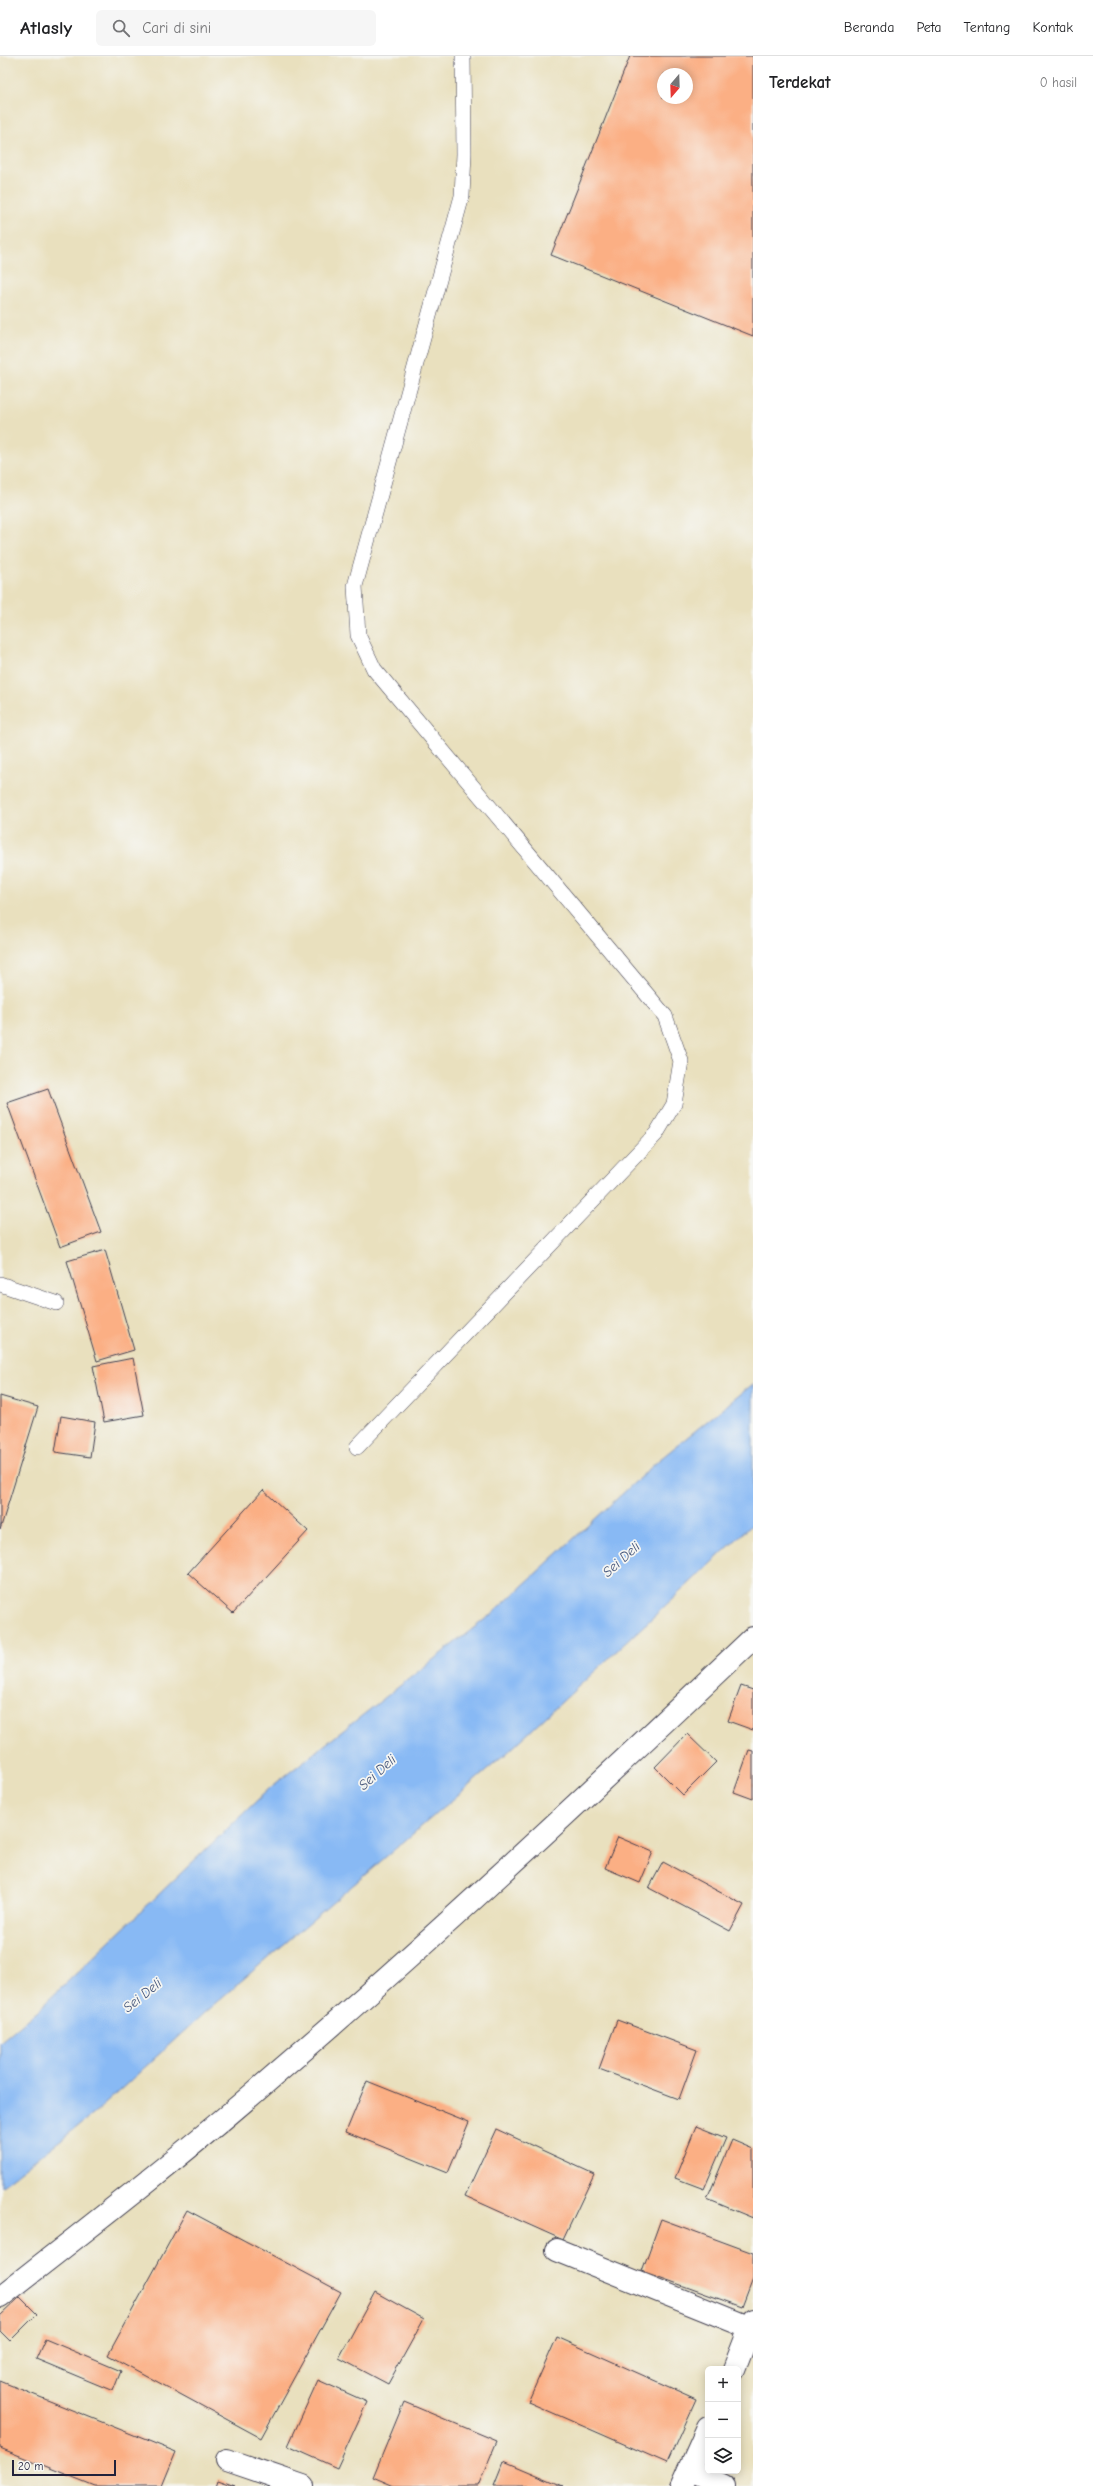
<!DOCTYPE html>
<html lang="id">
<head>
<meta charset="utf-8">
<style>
	:root { --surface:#fff; --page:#f6f6f6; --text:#202124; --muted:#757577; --line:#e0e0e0 }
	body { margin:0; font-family:"Comic Neue",sans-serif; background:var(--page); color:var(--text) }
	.controls { position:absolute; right:12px; bottom:12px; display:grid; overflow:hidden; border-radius:6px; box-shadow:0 2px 10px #0003 }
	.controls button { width:36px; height:36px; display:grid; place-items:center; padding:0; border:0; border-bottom:1px solid var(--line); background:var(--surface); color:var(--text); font:20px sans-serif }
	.compass { position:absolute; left:657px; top:12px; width:36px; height:36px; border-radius:50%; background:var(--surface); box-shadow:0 2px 10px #0003; rotate:199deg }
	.scale { position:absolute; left:12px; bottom:10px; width:104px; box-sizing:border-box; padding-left:4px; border:2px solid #22223b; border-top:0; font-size:11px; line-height:14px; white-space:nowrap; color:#22223b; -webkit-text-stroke:3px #f6f6f2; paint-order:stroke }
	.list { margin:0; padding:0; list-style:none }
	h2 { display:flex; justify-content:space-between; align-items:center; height:52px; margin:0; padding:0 16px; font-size:17px }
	h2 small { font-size:13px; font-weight:400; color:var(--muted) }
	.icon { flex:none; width:22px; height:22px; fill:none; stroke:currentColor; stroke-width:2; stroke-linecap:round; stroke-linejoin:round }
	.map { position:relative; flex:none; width:753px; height:2430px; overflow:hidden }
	header { display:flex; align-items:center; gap:24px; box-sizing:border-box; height:56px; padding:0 20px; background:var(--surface); border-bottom:1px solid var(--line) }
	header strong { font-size:19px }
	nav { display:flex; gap:22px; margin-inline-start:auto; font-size:14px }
	.search { width:280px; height:36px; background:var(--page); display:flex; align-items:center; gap:10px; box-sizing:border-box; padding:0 14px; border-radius:6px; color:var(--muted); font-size:15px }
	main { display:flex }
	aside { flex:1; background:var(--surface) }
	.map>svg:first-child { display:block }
	.water { fill:#88b9f4; stroke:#556e98 }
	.building { fill:#fbaf84; fill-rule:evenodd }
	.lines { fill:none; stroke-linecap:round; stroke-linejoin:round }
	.lane-casing { stroke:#403e4f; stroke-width:16 }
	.street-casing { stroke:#403e4f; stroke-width:24 }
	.lane { stroke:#fff; stroke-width:15 }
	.street { stroke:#fff; stroke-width:22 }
	.labels { text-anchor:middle; stroke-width:3.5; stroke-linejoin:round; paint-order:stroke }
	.water-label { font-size:14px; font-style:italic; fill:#46577c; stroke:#f6f6f2 }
</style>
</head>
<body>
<header>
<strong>Atlasly</strong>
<div class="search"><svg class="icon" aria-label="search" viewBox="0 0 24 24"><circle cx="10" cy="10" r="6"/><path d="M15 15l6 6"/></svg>Cari di sini</div>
<nav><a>Beranda</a><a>Peta</a><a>Tentang</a><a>Kontak</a></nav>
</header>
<main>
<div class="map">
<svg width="753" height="2430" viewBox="0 0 753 2430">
	<rect width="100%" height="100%" fill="#f6f6f2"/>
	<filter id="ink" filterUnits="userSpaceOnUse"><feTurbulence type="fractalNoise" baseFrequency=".025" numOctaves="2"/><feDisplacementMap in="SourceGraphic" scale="8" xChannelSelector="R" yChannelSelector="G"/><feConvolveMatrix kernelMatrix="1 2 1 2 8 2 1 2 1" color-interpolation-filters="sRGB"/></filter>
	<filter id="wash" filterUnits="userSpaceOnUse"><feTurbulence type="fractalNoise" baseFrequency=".012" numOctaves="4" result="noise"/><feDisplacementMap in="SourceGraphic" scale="16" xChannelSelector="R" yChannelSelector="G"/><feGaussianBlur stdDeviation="0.9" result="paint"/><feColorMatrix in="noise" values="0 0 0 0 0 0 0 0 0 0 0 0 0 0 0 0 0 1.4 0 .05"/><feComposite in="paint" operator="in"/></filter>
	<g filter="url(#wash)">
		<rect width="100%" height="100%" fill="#e9e0be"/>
		<path class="water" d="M753 1328V1468L507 1697 205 1956 94 2058 0 2131V1986L38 1954 271 1731 494 1556 659 1404Z"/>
		<g id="blocks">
			<path class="building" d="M630 0H753V280L551 199ZM663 18H687V42H663Z
				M48 1033 101 1176 60 1191 7 1047Z
				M105 1194 134 1294 97 1305 67 1205Z
				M133 1302 144 1359 104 1366 93 1310Z
				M0 1340 38 1351 0 1474Z
				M61 1360 95 1366 90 1401 55 1396Z
				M263 1434 308 1475 233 1557 188 1517Z
				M741 1630 753 1634V1674L728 1665Z
				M687 1678 716 1706 683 1739 655 1711Z
				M749 1694 753 1695V1743L734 1736Z
				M618 1781 653 1796 640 1827 605 1812Z
				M663 1806 744 1849 730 1875 649 1832Z
				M617 1964 697 1994 679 2043 599 2013Z
				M367 2025 469 2066 448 2117 346 2076Z
				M696 2070 726 2082 704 2133 675 2122Z
				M496 2073 594 2118 563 2184 465 2140Z
				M732 2084 753 2093V2162L707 2143Z
				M187 2154 341 2236 261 2382 108 2299Z
				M661 2163 753 2197V2222L742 2251 642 2215Z
				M375 2236 424 2263 388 2328 339 2302Z
				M20 2241 37 2258 10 2285 0 2275V2260Z
				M557 2281 696 2343 667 2407 528 2346Z
				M45 2283 121 2315 113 2335 36 2303Z
				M318 2324 367 2346 337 2412 288 2390Z
				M0 2325 176 2396 162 2430H95L0 2392Z
				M404 2346 497 2385 478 2430H394L373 2421Z
				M504 2405 563 2430H494Z
				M218 2424 235 2430H216Z"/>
		</g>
	</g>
	<g filter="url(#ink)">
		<use href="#blocks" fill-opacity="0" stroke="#403e4f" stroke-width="1"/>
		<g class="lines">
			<defs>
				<path id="lane" d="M0 1228 56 1247
					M357 1391 656 1078 674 1048 681 1005 665 960 374 613 358 579 355 530 462 140 464 98 463 0"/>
				<path id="street" d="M557 2194 753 2273
					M0 2241C91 2170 183 2099 270 2023 436 1881 595 1732 753 1582
					M734 2313 753 2264
					M227 2404 303 2430
					M689 2414 724 2430
					M682 2430 708 2372"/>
			</defs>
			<use href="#lane" class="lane-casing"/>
			<use href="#street" class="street-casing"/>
			<use href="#lane" class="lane"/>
			<use href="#street" class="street"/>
		</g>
	</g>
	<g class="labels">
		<g class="water-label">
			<text transform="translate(621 1503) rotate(-42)" y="5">Sei Deli</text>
			<text transform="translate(377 1716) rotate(-42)" y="5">Sei Deli</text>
			<text transform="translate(142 1939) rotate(-39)" y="5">Sei Deli</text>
		</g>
	</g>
</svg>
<div class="controls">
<button>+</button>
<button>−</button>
<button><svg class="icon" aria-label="layers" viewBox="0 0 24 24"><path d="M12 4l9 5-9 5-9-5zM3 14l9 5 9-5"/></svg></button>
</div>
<svg class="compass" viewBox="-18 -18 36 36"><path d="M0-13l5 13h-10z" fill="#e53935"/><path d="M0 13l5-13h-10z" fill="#757577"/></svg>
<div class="scale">20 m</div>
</div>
<aside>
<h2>Terdekat<small>0 hasil</small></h2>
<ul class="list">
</ul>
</aside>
</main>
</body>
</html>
